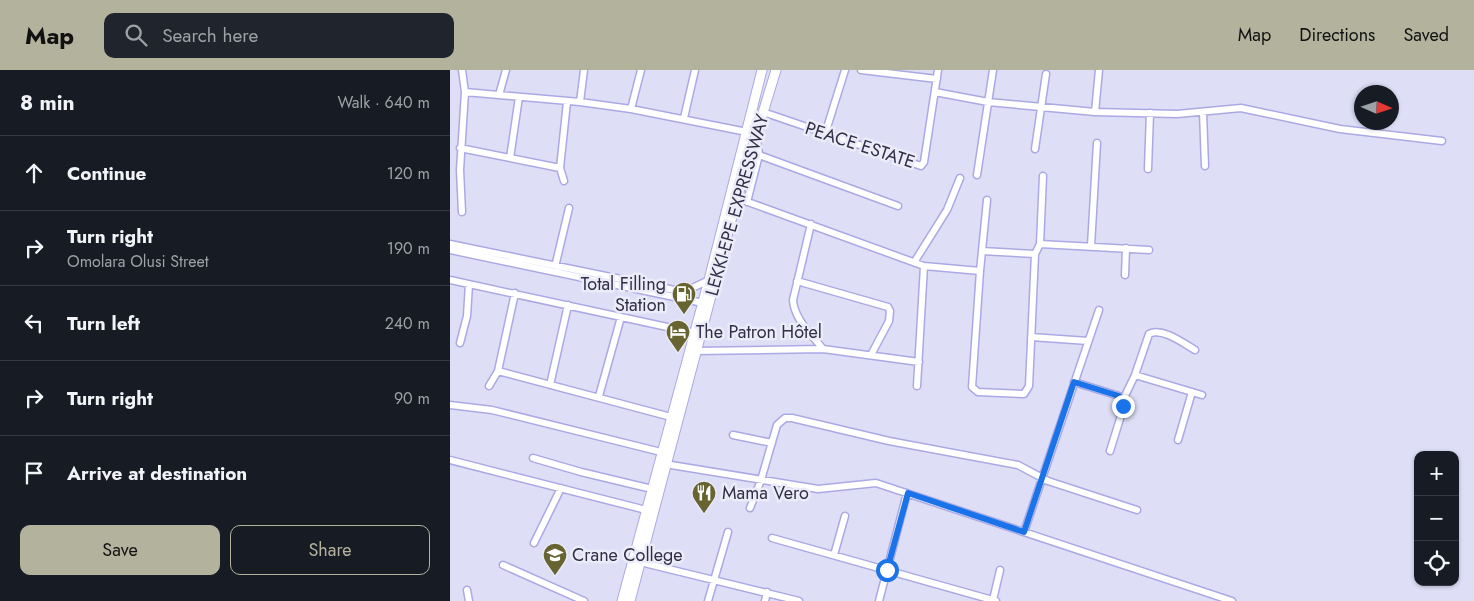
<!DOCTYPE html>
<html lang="en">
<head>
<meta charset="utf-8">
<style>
	:root { --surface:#171b24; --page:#20242c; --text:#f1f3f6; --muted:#9ea1a6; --line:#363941; --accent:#b3b39d }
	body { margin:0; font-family:Jost,sans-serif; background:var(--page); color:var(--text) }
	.controls { position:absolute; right:15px; bottom:15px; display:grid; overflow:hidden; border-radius:10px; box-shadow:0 1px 4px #0004 }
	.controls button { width:45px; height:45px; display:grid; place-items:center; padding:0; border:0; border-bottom:1px solid var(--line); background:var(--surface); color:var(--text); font:25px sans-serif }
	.compass { position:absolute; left:904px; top:15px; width:45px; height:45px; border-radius:50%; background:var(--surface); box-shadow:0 1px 4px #0004; rotate:93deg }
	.stop { position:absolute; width:15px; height:15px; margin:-11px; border:4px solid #1a73e8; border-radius:50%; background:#fff }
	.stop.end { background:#1a73e8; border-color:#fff; box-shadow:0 1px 5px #0008 }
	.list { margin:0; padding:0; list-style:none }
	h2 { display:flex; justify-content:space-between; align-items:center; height:65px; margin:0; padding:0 20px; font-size:21px }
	h2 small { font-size:16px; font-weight:400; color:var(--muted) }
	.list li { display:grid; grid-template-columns:32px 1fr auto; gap:15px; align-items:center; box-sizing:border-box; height:75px; padding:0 20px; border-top:1px solid var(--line) }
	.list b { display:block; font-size:19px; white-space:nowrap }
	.list p { margin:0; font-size:16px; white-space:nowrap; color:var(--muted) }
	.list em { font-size:16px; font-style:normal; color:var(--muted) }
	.actions { display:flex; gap:10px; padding:15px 20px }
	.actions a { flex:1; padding:11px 0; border:1px solid var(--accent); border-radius:10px; text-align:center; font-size:18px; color:var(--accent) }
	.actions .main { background:var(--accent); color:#111 }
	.icon { flex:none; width:28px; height:28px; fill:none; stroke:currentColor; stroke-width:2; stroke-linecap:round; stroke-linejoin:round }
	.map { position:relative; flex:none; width:1024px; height:531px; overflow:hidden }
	header { display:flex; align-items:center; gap:30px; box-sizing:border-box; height:70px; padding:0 25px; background:var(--accent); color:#111 }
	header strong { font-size:24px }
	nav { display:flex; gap:28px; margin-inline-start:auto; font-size:18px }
	.search { width:350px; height:45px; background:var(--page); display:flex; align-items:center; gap:12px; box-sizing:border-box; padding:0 18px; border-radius:10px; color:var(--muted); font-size:19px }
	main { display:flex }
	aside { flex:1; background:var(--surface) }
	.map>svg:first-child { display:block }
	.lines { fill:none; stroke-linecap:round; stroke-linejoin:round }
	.minor-casing { stroke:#aba9e4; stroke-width:9 }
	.highway-casing { stroke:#aba9e4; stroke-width:11 }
	.minor { stroke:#fff; stroke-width:6 }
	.highway { stroke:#fff; stroke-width:9 }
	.route { stroke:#1a73e8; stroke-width:6 }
	.labels { text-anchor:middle; stroke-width:5; stroke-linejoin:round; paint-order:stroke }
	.street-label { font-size:18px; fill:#302f47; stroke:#ececf9 }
	.poi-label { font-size:18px; fill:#302f47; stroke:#ececf9; text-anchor:start }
</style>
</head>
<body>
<header>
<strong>Map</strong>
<div class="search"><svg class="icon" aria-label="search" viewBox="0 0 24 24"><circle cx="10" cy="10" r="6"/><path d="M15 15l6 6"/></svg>Search here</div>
<nav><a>Map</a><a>Directions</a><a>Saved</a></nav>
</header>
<main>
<aside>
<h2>8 min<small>Walk · 640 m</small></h2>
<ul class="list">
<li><svg class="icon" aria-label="ahead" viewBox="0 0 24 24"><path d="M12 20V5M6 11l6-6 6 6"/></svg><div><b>Continue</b></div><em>120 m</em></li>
<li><svg class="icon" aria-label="right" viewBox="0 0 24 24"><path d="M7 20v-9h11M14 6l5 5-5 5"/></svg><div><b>Turn right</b><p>Omolara Olusi Street</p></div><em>190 m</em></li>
<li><svg class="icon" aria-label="left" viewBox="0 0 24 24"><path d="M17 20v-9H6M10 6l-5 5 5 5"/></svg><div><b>Turn left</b></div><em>240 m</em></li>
<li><svg class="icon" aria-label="right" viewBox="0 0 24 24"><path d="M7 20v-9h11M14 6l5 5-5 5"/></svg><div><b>Turn right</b></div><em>90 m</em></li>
<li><svg class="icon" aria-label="arrive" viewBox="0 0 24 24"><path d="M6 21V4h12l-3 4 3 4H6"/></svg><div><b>Arrive at destination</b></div></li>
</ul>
<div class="actions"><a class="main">Save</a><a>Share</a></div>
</aside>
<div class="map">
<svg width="1024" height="531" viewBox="0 0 1024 531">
	<rect width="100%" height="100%" fill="#dedef7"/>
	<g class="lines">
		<defs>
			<path id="minor" d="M411 0 487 9
				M15 22 130 32 181 39 297 62
				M485 22 538 32 645 42 727 44 791 38 890 59 992 71
				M49 25 56 0
				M130 32 134 0
				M181 39 191 0
				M313 42 471 96 474 92 488 0
				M645 42 649 0
				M753 42 755 96
				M234 48 245 0
				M375 64 395 0
				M307 69 309 85 448 136
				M10 78 110 98
				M585 79 596 4
				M60 88 69 27
				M698 99 700 43
				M527 105 543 0
				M114 111 110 98 117 32
				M287 128 474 196 530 201 532 181 585 184 590 174 699 180
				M297 132 309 85
				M12 142 10 100 15 22 12 0
				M361 154 343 230C344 249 362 265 373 279
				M0 174 234 222 259 210
				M590 174 593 106
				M641 176 647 73
				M0 180 253 233
				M532 181 537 130
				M465 191 497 140 510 108
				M105 197 119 138
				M530 201 522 317 528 322 574 324 579 316 585 184
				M675 205 676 178
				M0 210 245 263
				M347 211 438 237 440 241 439 251 421 285
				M581 267 638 271
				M10 273 17 246 19 214
				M247 281 373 279 469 292
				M48 301 65 223
				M685 305 752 325
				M624 312 669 326 673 330V339L660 381
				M100 315 118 235
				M39 316 48 301 221 347
				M467 316 474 196
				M149 326 171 247
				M673 330 685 305 699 264C712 257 733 273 745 280
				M0 335 42 340 211 382
				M283 365 322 373
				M728 370 742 322
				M83 388 131 402 202 419
				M0 390 196 440
				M215 394 368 419 426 413 435 416 782 531
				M300 438 311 410 327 355 335 348H342L439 371 568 395 598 411 687 440
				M574 462 649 240
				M322 468 546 531
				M84 473 111 418
				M384 485 395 446
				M190 492 349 531
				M53 495 134 531
				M17 520 19 531
				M543 530 550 500
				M258 531 278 462
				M315 531 317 522
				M429 531 457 423"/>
			<path id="highway" d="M172 531 259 210 312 0
				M180 531 287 128 326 0"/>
		</defs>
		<use href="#minor" class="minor-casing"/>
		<use href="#highway" class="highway-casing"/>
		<use href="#minor" class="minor"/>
		<use href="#highway" class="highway"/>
	</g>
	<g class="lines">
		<path class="route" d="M437 500 458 423 574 462 624 312 669 326 673 330V336"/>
	</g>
	<defs>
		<symbol id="fuel-pin" viewBox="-11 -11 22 30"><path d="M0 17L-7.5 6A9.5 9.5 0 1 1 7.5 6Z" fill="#676431" stroke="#ececf9"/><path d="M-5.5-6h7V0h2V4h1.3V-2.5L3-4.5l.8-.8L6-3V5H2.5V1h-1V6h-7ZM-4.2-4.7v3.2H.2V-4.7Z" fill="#fff"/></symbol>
		<symbol id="hotel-pin" viewBox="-11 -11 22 30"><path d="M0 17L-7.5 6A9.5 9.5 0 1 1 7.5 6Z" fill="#676431" stroke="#ececf9"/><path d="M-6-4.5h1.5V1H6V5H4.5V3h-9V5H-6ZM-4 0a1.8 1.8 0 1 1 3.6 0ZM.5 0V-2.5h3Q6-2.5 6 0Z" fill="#fff"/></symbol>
		<symbol id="restaurant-pin" viewBox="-11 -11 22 30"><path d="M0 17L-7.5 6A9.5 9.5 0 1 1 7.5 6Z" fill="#676431" stroke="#ececf9"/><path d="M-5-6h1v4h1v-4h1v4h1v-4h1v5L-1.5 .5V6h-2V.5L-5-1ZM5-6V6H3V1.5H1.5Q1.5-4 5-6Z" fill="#fff"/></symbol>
		<symbol id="school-pin" viewBox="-11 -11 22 30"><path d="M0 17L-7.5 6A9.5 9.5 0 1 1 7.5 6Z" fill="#676431" stroke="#ececf9"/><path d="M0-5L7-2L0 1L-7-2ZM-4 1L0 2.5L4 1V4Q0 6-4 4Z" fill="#fff"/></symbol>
	</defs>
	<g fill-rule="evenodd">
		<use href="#fuel-pin" x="220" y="210" width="28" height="38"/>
		<use href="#hotel-pin" x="214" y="248" width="28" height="38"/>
		<use href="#restaurant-pin" x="240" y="409" width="28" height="38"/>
		<use href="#school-pin" x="91" y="471" width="28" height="38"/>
	</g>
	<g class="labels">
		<g class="street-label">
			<text transform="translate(410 75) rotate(18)" y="6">PEACE ESTATE</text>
			<text transform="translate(287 135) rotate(-74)" y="6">LEKKI-EPE EXPRESSWAY</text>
		</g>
		<g class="poi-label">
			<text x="216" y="220" text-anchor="end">Total Filling<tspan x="216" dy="21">Station</tspan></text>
			<text x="246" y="268">The Patron Hôtel</text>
			<text x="272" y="429">Mama Vero</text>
			<text x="122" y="491">Crane College</text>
		</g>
	</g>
</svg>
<div class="controls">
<button>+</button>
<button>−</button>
<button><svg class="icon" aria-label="locate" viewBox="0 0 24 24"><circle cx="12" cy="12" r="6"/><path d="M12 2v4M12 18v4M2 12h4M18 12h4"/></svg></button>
</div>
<svg class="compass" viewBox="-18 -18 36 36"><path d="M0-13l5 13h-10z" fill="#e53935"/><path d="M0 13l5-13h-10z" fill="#9ea1a6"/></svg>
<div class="stop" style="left:437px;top:500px"></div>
<div class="stop end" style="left:673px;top:336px"></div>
</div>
</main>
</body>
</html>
